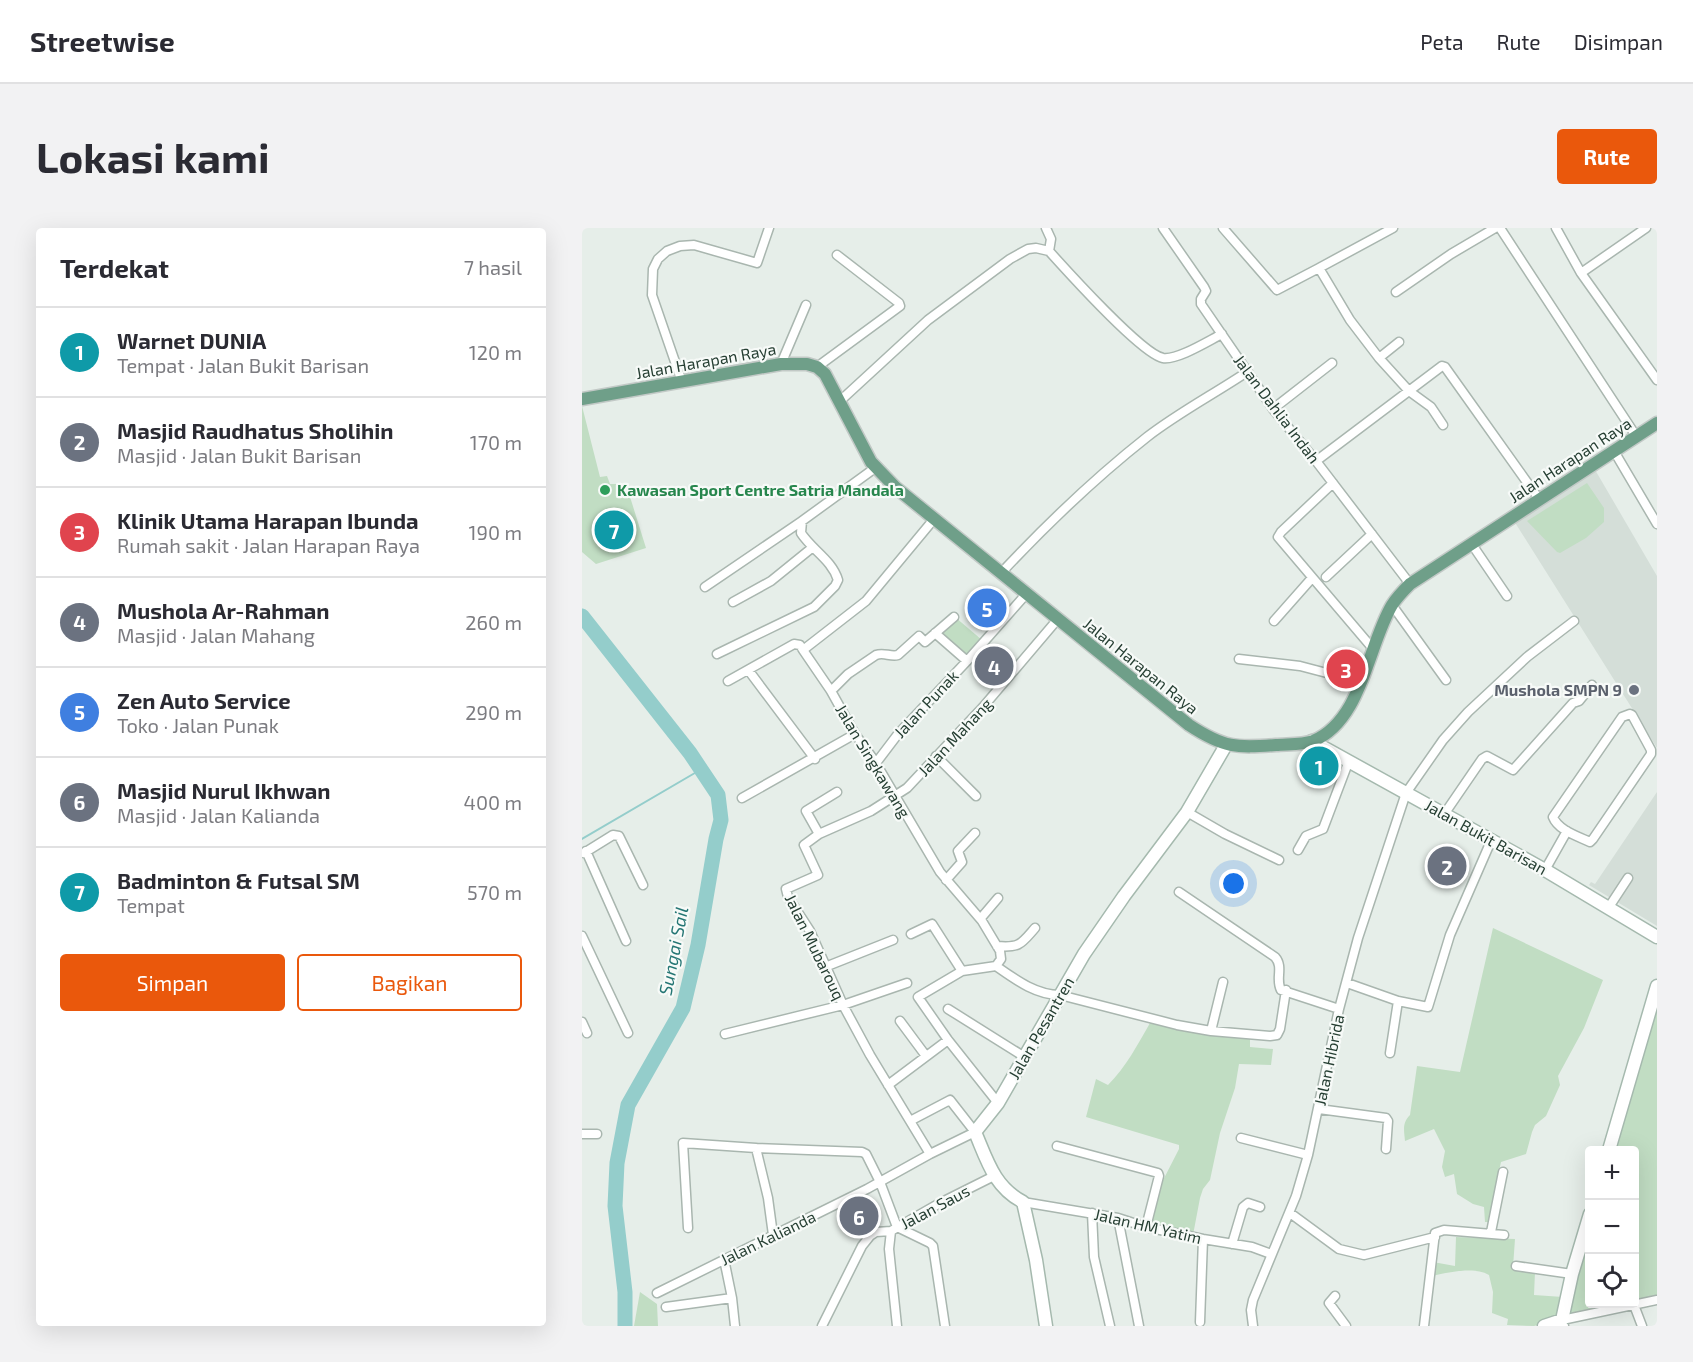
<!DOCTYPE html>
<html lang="id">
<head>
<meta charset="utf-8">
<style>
	:root { --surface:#fff; --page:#f2f2f3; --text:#2b2b33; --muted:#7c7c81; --line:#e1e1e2; --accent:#ea580c }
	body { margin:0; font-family:"Exo 2",sans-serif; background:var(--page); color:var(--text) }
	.controls { position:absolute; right:18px; bottom:18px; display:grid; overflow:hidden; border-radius:6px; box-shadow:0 6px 24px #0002 }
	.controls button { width:54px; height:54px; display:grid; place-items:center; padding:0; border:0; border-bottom:2px solid var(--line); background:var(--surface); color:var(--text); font:30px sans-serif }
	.you { position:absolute; left:652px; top:656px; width:21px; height:21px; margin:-15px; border:4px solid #fff; border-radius:50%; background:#1a73e8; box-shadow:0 0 0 9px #1a73e833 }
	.badge { display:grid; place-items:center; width:39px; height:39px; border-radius:50%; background:var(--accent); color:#fff; font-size:20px; font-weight:700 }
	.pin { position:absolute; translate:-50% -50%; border:3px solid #fff; box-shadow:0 2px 6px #0006 }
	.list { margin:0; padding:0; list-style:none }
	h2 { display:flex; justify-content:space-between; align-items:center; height:78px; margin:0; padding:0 24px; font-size:26px }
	h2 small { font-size:20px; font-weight:400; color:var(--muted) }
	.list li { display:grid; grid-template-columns:39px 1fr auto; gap:18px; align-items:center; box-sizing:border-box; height:90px; padding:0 24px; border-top:2px solid var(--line) }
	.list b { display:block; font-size:22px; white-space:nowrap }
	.list p { margin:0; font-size:20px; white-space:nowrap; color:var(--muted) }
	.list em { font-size:20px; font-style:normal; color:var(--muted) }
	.actions { display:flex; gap:12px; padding:18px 24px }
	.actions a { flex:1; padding:14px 0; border:2px solid var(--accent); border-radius:6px; text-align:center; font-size:21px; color:var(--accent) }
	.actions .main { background:var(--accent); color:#fff }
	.icon { flex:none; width:33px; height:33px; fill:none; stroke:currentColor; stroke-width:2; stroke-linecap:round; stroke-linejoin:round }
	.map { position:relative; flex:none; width:1075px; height:1098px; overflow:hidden; border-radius:6px }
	header { display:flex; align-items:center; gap:36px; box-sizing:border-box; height:84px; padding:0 30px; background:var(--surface); border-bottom:2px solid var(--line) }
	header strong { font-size:28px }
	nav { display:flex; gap:33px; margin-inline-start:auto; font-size:21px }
	.intro { display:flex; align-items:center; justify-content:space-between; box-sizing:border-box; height:144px; padding:0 36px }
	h1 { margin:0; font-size:42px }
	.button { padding:15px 27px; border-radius:6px; background:var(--accent); color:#fff; font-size:21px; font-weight:700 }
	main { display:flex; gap:36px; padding:0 36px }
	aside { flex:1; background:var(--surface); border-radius:6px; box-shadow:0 6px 24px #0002 }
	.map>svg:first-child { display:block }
	.built { fill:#d4ded8 }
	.green { fill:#c1ddc3 }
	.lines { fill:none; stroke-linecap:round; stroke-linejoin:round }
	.stream { stroke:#94cdcb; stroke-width:2 }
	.river { stroke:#94cdcb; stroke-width:15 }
	.street-casing { stroke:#a9b6af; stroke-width:11 }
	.secondary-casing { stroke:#a5b9ae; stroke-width:15 }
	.primary-casing { stroke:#c2c9c6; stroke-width:15 }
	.street { stroke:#fff; stroke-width:8 }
	.secondary { stroke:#fff; stroke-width:12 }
	.primary { stroke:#6f9f89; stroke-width:12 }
	.leisure-dot { fill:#2e9e5b; stroke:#f7faf8; stroke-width:2 }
	.worship-dot { fill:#6b7280; stroke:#f7faf8; stroke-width:2 }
	.labels { text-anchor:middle; stroke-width:4.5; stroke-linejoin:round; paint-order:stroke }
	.street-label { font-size:16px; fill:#263f33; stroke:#f7faf8 }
	.leisure-label { font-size:16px; font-weight:bold; fill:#27864d; stroke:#f7faf8; text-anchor:start }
	.worship-label { font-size:16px; font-weight:bold; fill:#5b616d; stroke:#f7faf8; text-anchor:end }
	.water-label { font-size:18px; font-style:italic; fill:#257674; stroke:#f7faf8 }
</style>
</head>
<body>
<header>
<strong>Streetwise</strong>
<nav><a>Peta</a><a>Rute</a><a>Disimpan</a></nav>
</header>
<div class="intro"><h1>Lokasi kami</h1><a class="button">Rute</a></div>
<main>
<aside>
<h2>Terdekat<small>7 hasil</small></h2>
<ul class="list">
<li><span class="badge" style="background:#0f9aa8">1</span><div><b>Warnet DUNIA</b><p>Tempat · Jalan Bukit Barisan</p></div><em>120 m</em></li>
<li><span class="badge" style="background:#6b7280">2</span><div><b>Masjid Raudhatus Sholihin</b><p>Masjid · Jalan Bukit Barisan</p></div><em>170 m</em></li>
<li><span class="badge" style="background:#e0444e">3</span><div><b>Klinik Utama Harapan Ibunda</b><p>Rumah sakit · Jalan Harapan Raya</p></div><em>190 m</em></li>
<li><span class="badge" style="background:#6b7280">4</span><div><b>Mushola Ar-Rahman</b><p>Masjid · Jalan Mahang</p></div><em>260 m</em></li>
<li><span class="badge" style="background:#3f7fe0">5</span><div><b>Zen Auto Service</b><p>Toko · Jalan Punak</p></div><em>290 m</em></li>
<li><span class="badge" style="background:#6b7280">6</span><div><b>Masjid Nurul Ikhwan</b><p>Masjid · Jalan Kalianda</p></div><em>400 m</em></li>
<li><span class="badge" style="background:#0f9aa8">7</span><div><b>Badminton &amp; Futsal SM</b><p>Tempat</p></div><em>570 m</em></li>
</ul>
<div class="actions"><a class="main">Simpan</a><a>Bagikan</a></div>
</aside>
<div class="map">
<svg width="1075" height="1098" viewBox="0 0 1075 1098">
	<rect width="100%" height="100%" fill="#e6eee9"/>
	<path class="built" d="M1012 240 1075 348V520L932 293Z
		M1075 564V698L1007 657 1009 654 1013 656Z"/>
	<path class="green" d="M0 178 18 249 25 248 28 256H44L64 320 14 336 0 324Z
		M1005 255 1022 280V294L1004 310 978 325 975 324 945 293Z
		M373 389 400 412 385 429 358 405Z
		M911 700 1021 752 1002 800 976 848 978 857 964 888 953 897 950 904 944 926 919 934 906 994H903L902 979 891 976 875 966 872 946 863 949 860 939 863 923 852 901 823 913C822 902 820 895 828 887L835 838 878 844Z
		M1075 774V1069L1053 1074 1052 922H1029Z
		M568 795 668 810V819L691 821 689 837 657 836 653 860 638 905 628 952 621 961 618 970 611 1007 567 998 575 964 597 921V917L504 889 514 851 526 857C544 839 556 816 568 795Z
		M1007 992 1008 1076H1047L990 1088 987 1084Z
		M874 1009 933 1011 931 1039 953 1044 952 1067 981 1069 979 1090 952 1098 925 1097 926 1091 910 1085 911 1064 907 1047C891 1038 866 1045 849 1048L851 1034 873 1038Z
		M58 1064 75 1076 76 1098H52Z"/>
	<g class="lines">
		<path class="stream" d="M0 611 118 542"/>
		<path class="river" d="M0 388 108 525 136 567 139 592 134 611 116 717 101 780 46 877 35 935 33 978 43 1064V1098"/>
		<defs>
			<path id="street" d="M464 0 469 11 467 23
				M581 0 622 59 624 63 619 71V76L691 181 734 233 828 356
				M641 0 695 62 737 40
				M811 0 737 40 768 92 797 130 827 163 849 179 861 197
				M918 0 1054 208
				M974 0 999 45 1075 152
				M999 45 1064 0
				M814 64 869 26 913 0
				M797 130 817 114
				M199 136 224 77
				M235 139 318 78 317 75 255 27
				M100 154 70 67 71 41 76 31 85 23 98 18 112 17 175 35 187 0
				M258 173 346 92 428 31 446 21 454 20 467 23C485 43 560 126 581 130 596 132 626 113 640 106
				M691 181 750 135
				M1032 223 1075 296
				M734 233 860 138 863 139 957 271
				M751 255 699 304 696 309 792 422
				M352 291 284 373 221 422 249 463 273 506 292 532 358 644 400 693 418 723 419 731 414 738C434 752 454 767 478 767L595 797 629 803 688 808 695 807 698 801 704 762
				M889 315 925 368
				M420 344C465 296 513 250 565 209 596 185 632 166 665 144
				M744 349 790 306
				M123 359 220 293
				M151 374 189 353 231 319
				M810 377 864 452
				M692 393 730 350
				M353 405 385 433
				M135 426 232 379 253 358 256 352C250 332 230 322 219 305L220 293 293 240
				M657 431 718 438 779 454
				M167 443 233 531
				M146 453 212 416 218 417 221 422
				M249 463 266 446 294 427C302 424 308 429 316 427L337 408 343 414 372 389
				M1048 486 1050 487 1069 522V526L1011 611 1008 614C995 608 976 602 971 589L1040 489Z
				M354 528 394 568
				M294 535 316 506 385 433 445 365
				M160 570 273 506
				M605 584 643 606 697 632
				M863 585 900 531 905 528 931 542 991 475 997 473 1010 457
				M237 606 224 583 255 564
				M716 622 724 608 741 601 766 535
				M4 623 44 713
				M2 625 31 607 37 608 61 657
				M963 642 985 603
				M364 652 380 634 376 623 393 605
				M597 664 693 729C702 739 693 751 699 762L757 781
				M1027 679 1046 650
				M399 690 416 670
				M329 706 350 696 380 743 414 738
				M0 708 46 805
				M415 718C438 720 439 716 453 700
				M243 739 311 712
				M380 743 336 769 366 812 416 875
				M765 755 816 773 846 779 868 707 909 613
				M366 781 441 828
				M318 793 344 828
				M0 794 5 805
				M629 803 641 754
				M143 806 261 777 325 755
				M808 825 816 773
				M306 857 366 812
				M737 881 804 890 806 893 804 921
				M0 906H15
				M659 910 726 927
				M475 918 576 945 577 948 564 999
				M174 920 280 924 284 926 298 954 315 999 348 1015 351 1018 363 1098
				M348 926 288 827 261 777 228 703 206 669 204 661 236 647 222 617 237 606 289 583 325 560 401 479 475 392
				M441 974 536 990 564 999 621 1011 670 1019 689 1026
				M510 985 512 1029 528 1098
				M708 985 757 1021 782 1027 853 1009
				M536 990 557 1098
				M106 1000 101 915 174 920 186 970 191 1007
				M309 1003 307 1021 315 1098
				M909 1004 921 944
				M650 1016 661 979 666 975 678 979
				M142 1031 150 1070 153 1098
				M934 1038 990 1046
				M75 1065 285 961 348 926 393 904 368 872 328 893
				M753 1068 747 1075 764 1098
				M1052 1077 1060 1098
				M84 1079 150 1070
				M618 1094 621 1011
				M240 1098 280 1018 288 1008 294 1004 309 1003 358 975 412 948
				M671 1098 669 1082 671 1072 714 968 726 927 757 781 776 710 824 565 861 512 886 484 945 429 992 393
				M842 1098 853 1005 862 1002 922 1007
				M982 1098 980 1092 1075 1072"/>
			<path id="secondary" d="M730 513 963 642 1075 709
				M1027 922 1075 758
				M464 1098 454 1032 441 974C412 959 405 932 393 904L416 875 502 726 542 668 605 584 644 517
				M962 1098 980 1092 990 1046 1008 986"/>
			<path id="primary" d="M0 171 199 136H225L235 139 243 146 289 234 313 259 607 497C642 520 654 520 694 517 705 516 721 517 731 513 780 493 786 417 810 377 815 369 822 362 828 356L1075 195"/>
		</defs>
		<use href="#street" class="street-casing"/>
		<use href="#secondary" class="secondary-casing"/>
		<use href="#primary" class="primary-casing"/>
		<use href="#street" class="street"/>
		<use href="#secondary" class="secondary"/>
		<use href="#primary" class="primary"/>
	</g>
	<circle class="leisure-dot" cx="23" cy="262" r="6"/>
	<circle class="worship-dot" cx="1052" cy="462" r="6"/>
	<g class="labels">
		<g class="street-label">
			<text transform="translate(124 133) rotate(-10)" y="6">Jalan Harapan Raya</text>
			<text transform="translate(695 181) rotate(53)" y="6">Jalan Dahlia Indah</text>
			<text transform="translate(988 232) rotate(-33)" y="6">Jalan Harapan Raya</text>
			<text transform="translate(559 438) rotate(39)" y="6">Jalan Harapan Raya</text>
			<text transform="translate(344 476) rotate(-47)" y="6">Jalan Punak</text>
			<text transform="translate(373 509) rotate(-47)" y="6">Jalan Mahang</text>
			<text transform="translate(291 533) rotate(59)" y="6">Jalan Singkawang</text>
			<text transform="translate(904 609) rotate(29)" y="6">Jalan Bukit Barisan</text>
			<text transform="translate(233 719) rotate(64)" y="6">Jalan Mubarouq</text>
			<text transform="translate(459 800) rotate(-60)" y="6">Jalan Pesantren</text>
			<text transform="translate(747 832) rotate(-78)" y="6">Jalan Hibrida</text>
			<text transform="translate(353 979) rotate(-28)" y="6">Jalan Saus</text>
			<text transform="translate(566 998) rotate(13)" y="6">Jalan HM Yatim</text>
			<text transform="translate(186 1010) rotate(-26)" y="6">Jalan Kalianda</text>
		</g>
		<g class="leisure-label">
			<text x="35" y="268">Kawasan Sport Centre Satria Mandala</text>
		</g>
		<g class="worship-label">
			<text x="1040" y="468">Mushola SMPN 9</text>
		</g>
		<g class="water-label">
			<text transform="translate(92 723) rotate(-79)" y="6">Sungai Sail</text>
		</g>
	</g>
</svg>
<div class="controls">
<button>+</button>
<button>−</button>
<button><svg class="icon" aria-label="locate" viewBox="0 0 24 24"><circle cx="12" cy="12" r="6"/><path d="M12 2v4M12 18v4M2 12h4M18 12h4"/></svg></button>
</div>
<div class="you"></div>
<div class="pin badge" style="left:737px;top:538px;background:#0f9aa8">1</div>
<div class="pin badge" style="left:865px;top:638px;background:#6b7280">2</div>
<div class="pin badge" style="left:764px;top:441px;background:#e0444e">3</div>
<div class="pin badge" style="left:412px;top:438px;background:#6b7280">4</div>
<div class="pin badge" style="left:405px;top:380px;background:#3f7fe0">5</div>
<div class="pin badge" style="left:277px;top:988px;background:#6b7280">6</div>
<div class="pin badge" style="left:32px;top:302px;background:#0f9aa8">7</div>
</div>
</main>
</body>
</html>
